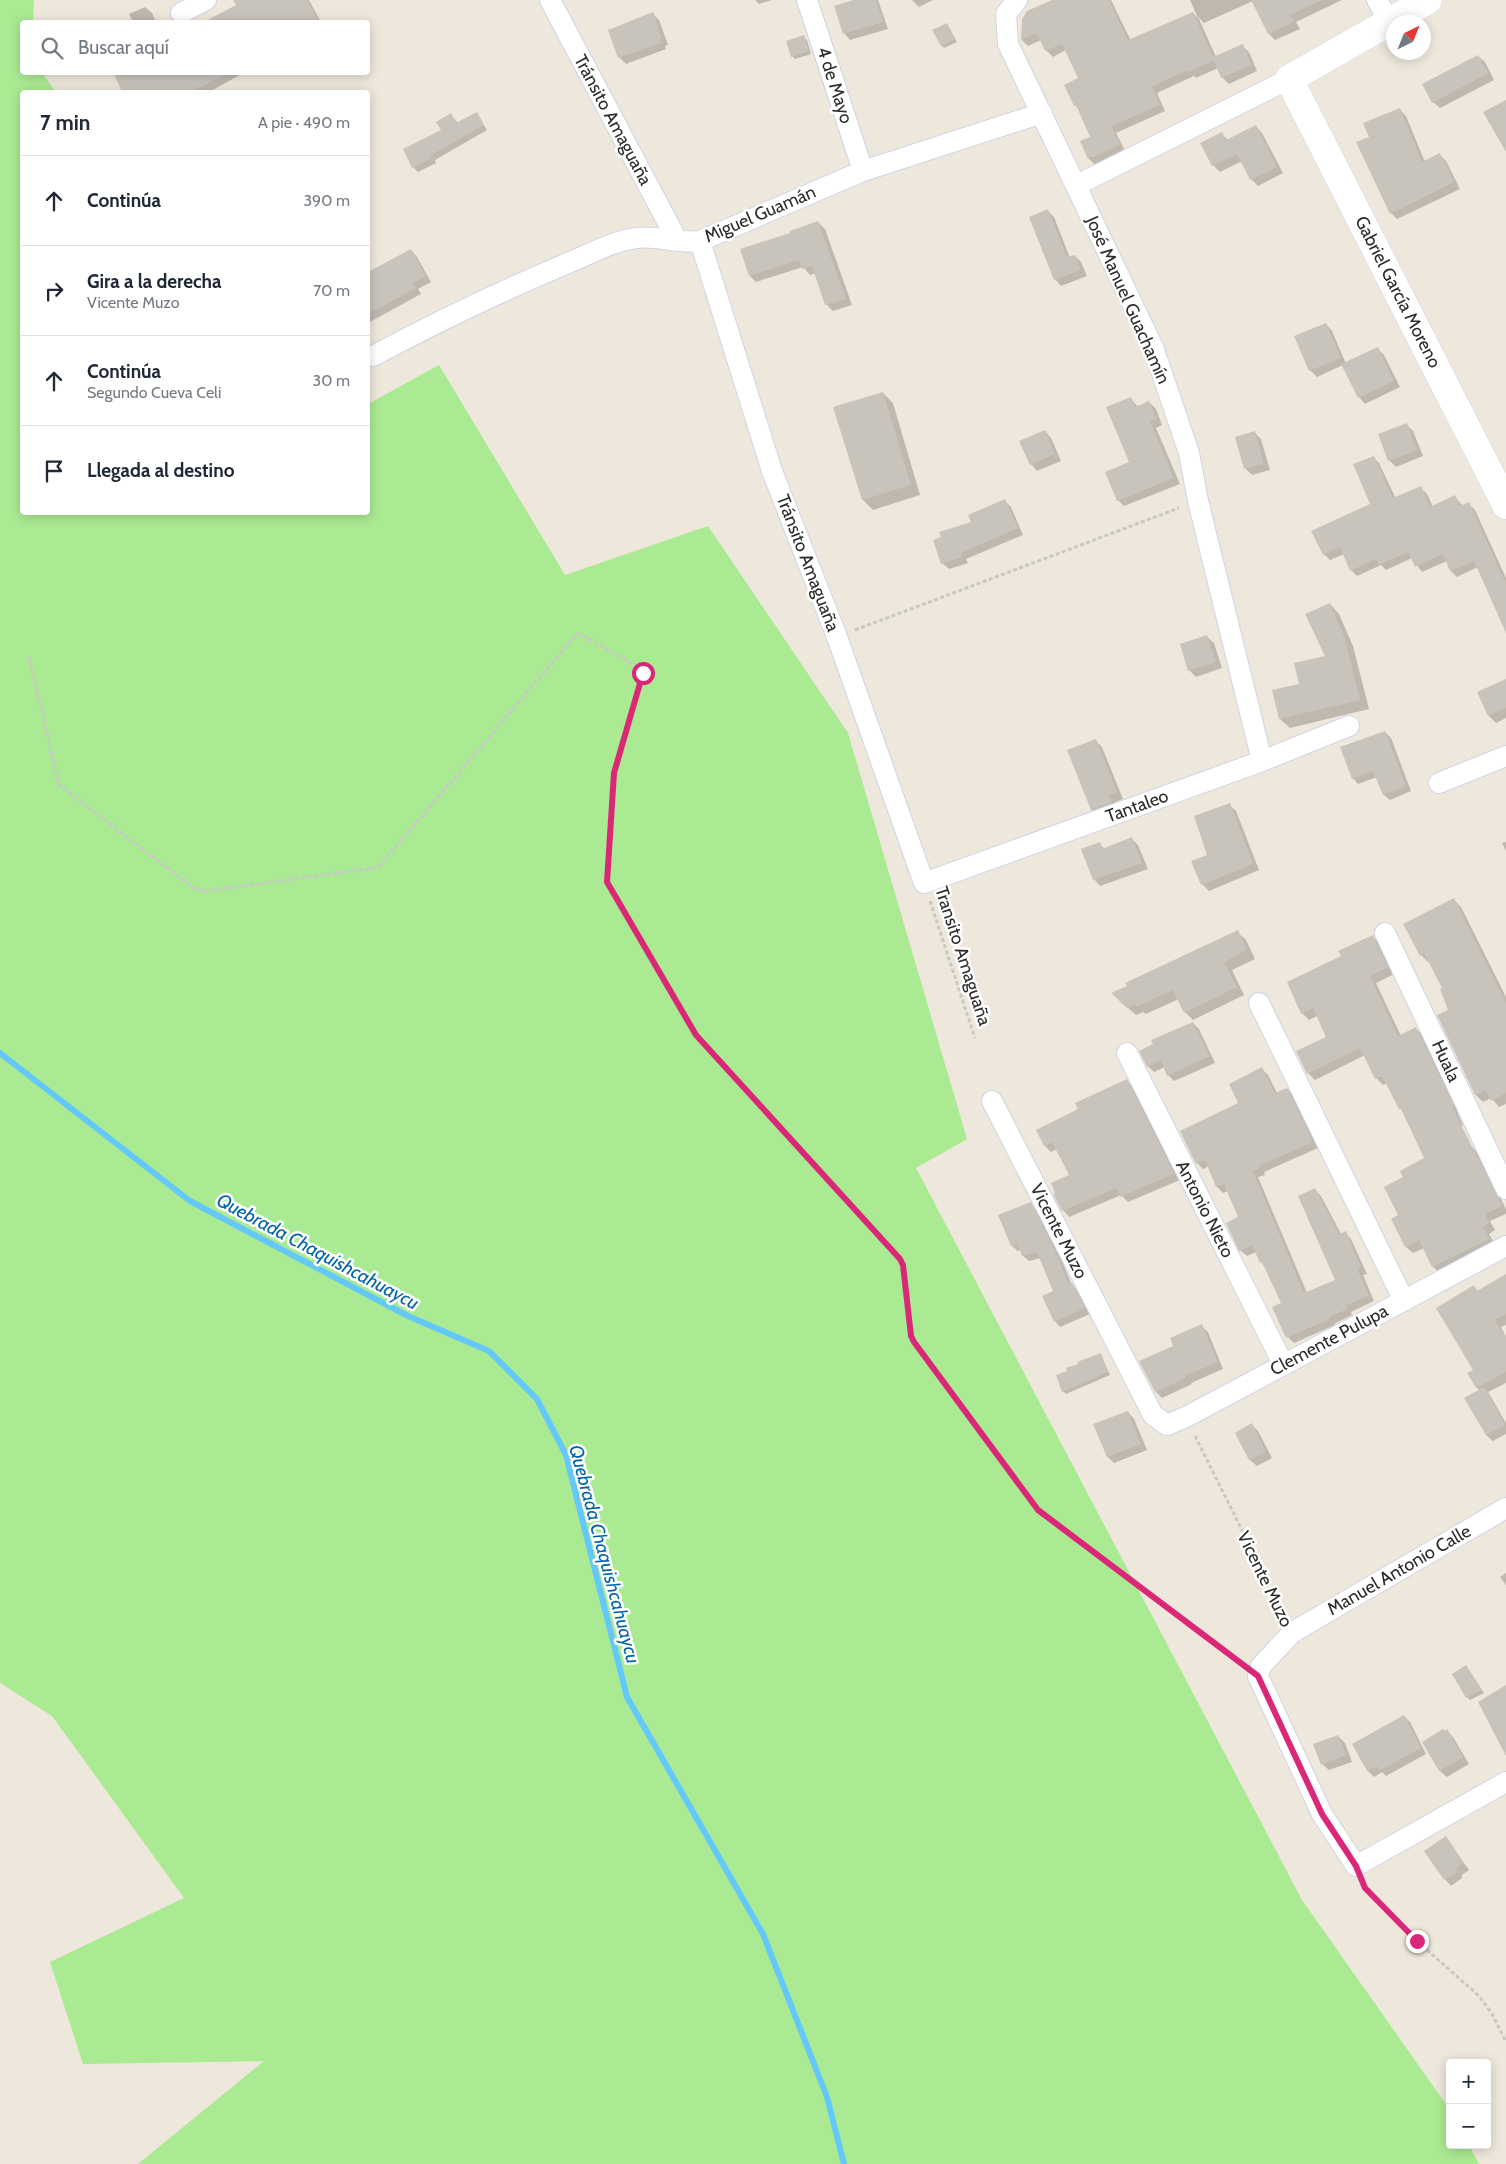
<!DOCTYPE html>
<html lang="es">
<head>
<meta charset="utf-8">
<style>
	:root { --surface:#fff; --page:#f6f6f7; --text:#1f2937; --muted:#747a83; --line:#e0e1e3 }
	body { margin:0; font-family:Cabin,sans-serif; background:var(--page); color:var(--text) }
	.controls { position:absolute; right:15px; bottom:15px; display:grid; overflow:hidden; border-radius:5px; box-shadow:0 2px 12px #0003 }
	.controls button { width:45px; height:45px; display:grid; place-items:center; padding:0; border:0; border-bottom:1px solid var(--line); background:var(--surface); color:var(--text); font:25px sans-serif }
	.compass { position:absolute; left:1386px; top:15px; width:45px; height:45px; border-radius:50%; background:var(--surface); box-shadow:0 2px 12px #0003; rotate:43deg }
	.stop { position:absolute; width:15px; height:15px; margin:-11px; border:4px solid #db2777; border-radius:50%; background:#fff }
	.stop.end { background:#db2777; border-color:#fff; box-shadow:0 1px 5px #0008 }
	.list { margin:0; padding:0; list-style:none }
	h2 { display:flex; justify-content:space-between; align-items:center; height:65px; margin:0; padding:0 20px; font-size:21px }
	h2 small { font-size:16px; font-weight:400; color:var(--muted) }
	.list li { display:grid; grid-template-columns:32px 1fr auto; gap:15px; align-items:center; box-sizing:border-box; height:90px; padding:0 20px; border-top:1px solid var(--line) }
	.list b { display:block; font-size:19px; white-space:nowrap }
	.list p { margin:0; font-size:16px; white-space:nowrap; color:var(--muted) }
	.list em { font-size:16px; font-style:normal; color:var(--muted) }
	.icon { flex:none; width:28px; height:28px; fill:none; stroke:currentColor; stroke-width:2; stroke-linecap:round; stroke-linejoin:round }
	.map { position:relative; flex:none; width:1506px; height:2164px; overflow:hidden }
	.search { position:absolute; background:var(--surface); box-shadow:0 2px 12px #0003; left:20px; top:20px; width:350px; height:55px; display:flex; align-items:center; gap:12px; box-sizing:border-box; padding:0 18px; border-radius:5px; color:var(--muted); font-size:19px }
	.panel { position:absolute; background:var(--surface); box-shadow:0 2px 12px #0003; left:20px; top:90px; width:350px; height:425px; border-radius:5px }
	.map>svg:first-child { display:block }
	.green { fill:#aaea92 }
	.shadow { fill:#0003 }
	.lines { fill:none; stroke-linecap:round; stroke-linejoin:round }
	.stream { stroke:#64c8fa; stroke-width:6 }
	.building { fill:#c9c4bb }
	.street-casing { stroke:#d0d3e5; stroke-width:22 }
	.secondary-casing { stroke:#d0d3e5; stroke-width:29 }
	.path { stroke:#c8c8c8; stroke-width:3; stroke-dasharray:4 2.5; stroke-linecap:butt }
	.street { stroke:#fff; stroke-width:20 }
	.secondary { stroke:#fff; stroke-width:28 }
	.route { stroke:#db2777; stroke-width:6 }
	.labels { text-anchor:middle; stroke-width:5; stroke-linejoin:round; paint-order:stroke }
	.street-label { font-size:18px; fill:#2b2b2b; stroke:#fff }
	.water-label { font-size:19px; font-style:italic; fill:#0064a9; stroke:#fff }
</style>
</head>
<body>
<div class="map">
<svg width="1506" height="2164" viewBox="0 0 1506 2164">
	<rect width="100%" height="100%" fill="#eee7db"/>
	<path class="green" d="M0 0H34L33 22H22V72L42 73 56 92H22V512H368V404L439 365 565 575 708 526 848 733 967 1139 916 1168 1302 1900 1450 2110V2145H1469L1479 2164H138L264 2061 83 2064 50 1962 184 1898 52 1716 0 1683Z"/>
	<path class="shadow" d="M248 0H309L321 22H209Z
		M755 0H772L759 4Z
		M857 0H878L888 29 850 40 844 33Z
		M912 0H933L919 7Z
		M1055 0H1111L1131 41 1193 13 1199 19 1216 57 1242 46 1249 52 1257 71 1229 84 1222 77 1218 68 1196 78 1194 76 1157 93 1165 111 1116 133 1125 151 1096 165 1089 159 1082 142 1092 137 1080 111 1075 105 1079 79 1066 50 1053 57 1046 50 1041 40 1028 46 1022 40 1024 19Z
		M1190 0H1342L1296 22 1300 29 1275 40 1269 34 1253 1 1204 23 1197 16Z
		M145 7 152 13 156 22H133L129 14Z
		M653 14 659 20 668 45 665 46 666 49 626 64 620 58 610 31Z
		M947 24 957 42 944 48 942 46Z
		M804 37 807 40 811 54 795 59 792 56Z
		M1478 56 1485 62 1494 80 1440 108 1433 102Z
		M115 72H245L209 92H123Z
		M1400 110 1406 116 1425 162 1440 155 1446 161 1460 189 1397 219 1391 213 1370 138Z
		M477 114 487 130 435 160 436 163 418 172 413 167 443 131 451 115 458 123Z
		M1256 127 1262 133 1283 173 1258 186 1251 179 1242 161 1220 172 1213 165 1222 134 1229 141Z
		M1048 211 1054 217 1070 258 1075 256 1081 262 1087 276 1061 286 1055 279Z
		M818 222 825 229 852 305 833 311 826 304 816 273 810 275 803 267 756 282 750 276 741 250 792 234Z
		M411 250 417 257 431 282 418 289 421 294 368 323V274Z
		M1326 324 1332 331 1346 364 1378 349 1384 355 1400 387 1365 404 1359 397 1343 365 1317 377 1310 370Z
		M883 393 893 403 920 495 873 510 863 500Z
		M1131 399 1138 407 1149 402 1156 409 1162 425 1156 428 1180 484 1124 506 1118 500 1131 463Z
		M1406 424 1413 431 1423 456 1396 467 1389 460Z
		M1045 431 1051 438 1061 461 1037 471 1031 464Z
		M1254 432 1261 439 1270 470 1252 475 1246 469 1237 438Z
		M1373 457 1379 463 1396 499 1421 488 1427 494 1433 507 1455 497 1463 506 1469 504 1475 510 1506 578V608L1478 567 1457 577 1451 571 1447 561 1422 572 1412 558 1386 570 1381 565 1357 576 1351 570 1344 554 1330 560 1324 554 1372 505Z
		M1005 501 1011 507 1023 535 966 559 968 563 949 569 942 563 972 523Z
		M1330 604 1339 614 1353 646 1369 709 1290 728 1280 719 1301 685 1326 656Z
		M1207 637 1214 643 1222 668 1196 677 1189 670Z
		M1506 681V718L1496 723 1489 716 1479 693Z
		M1385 732 1391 738 1411 791 1390 800 1384 795 1377 777 1358 784 1353 778Z
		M1095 740 1102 747 1123 799 1115 802 1118 809 1098 816 1092 810Z
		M1229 805 1236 811 1259 870 1209 891 1202 884 1209 856Z
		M1132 839 1138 845 1148 869 1100 886 1094 879 1099 844 1105 849Z
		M1506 842V851L1502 843Z
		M1454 900 1461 907 1506 997V1104L1499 1107 1491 1098 1483 1102 1476 1095 1439 1016 1450 1010 1444 989 1430 961 1428 962 1421 955Z
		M1237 932 1246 940 1255 959 1232 970 1244 995 1193 1020 1185 1012 1179 999 1146 1014 1143 1012 1136 1015 1121 1002Z
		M1372 936 1379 943 1394 974 1376 983 1401 1036 1416 1029 1423 1035 1460 1113 1458 1114 1463 1125 1449 1133 1470 1145 1477 1152 1506 1209V1214L1490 1221 1495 1230 1489 1234 1496 1246 1440 1273 1433 1267 1424 1248 1413 1253 1406 1247 1392 1219 1400 1215 1404 1177 1425 1159 1404 1112 1387 1083 1383 1085 1376 1078 1365 1055 1315 1080 1309 1074 1298 1052 1328 1037 1317 1016 1309 1020 1302 1013 1342 957Z
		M1193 1023 1199 1029 1215 1063 1174 1081 1168 1075 1165 1067 1154 1072 1148 1066 1141 1052Z
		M1262 1069 1268 1075 1277 1093 1287 1089 1293 1095 1318 1148 1264 1172 1265 1175 1258 1177 1307 1293 1336 1280 1315 1190 1321 1196 1341 1234 1345 1233 1351 1239 1367 1274 1363 1275 1374 1301 1351 1312 1352 1315 1334 1324 1335 1325 1294 1343 1288 1337 1282 1304 1266 1268 1261 1262 1256 1252 1247 1256 1240 1250V1218L1228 1191 1223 1193 1217 1187 1209 1166 1203 1169 1197 1163Z
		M1126 1080 1133 1087 1180 1180 1128 1202 1121 1195 1069 1217 1063 1210 1071 1175 1057 1149 1051 1152 1045 1146 1037 1130 1080 1110Z
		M1030 1204 1036 1210 1060 1256 1071 1283 1077 1290 1090 1314 1060 1327 1055 1321 1054 1292 1041 1258 1029 1261 1023 1256 1021 1250 1018 1251 1012 1246 1000 1216Z
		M1506 1275V1325L1501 1327 1506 1337V1383L1488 1392 1506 1423V1434L1493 1441 1486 1435 1480 1391 1477 1388 1474 1370V1287L1478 1291Z
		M1201 1326 1208 1332 1223 1369 1191 1383 1192 1384 1162 1398 1156 1392 1175 1346Z
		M1100 1354 1110 1375 1066 1394 1063 1391Z
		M1128 1412 1134 1419 1147 1450 1114 1463 1108 1457 1095 1425Z
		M1252 1425 1258 1431 1272 1458 1257 1466 1250 1460 1236 1433Z
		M1506 1573V1585L1500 1577Z
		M1466 1666 1484 1693 1470 1700 1467 1697Z
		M1404 1716 1410 1722 1426 1754 1386 1776 1382 1772 1374 1777 1368 1771 1353 1745Z
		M1447 1731 1453 1737 1469 1764 1447 1777 1440 1771 1423 1742Z
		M1338 1736 1345 1743 1352 1762 1329 1770 1322 1764Z
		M1446 1838 1469 1870 1462 1875V1878L1451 1886 1445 1879Z"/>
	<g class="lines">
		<path class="stream" d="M0 1053 190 1201 408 1316 489 1351 537 1399 566 1455 627 1697 763 1934 827 2097 844 2164"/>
	</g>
	<path class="building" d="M233 0H307L319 22H204L236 5Z
		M853 0H876L883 22 843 34 834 6Z
		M1052 0H1109L1128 40 1193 12 1213 57 1243 44 1252 65 1221 78 1214 61 1188 72 1187 70 1152 87 1160 105 1111 126 1120 145 1088 159 1080 141 1090 137 1076 105 1074 106 1064 85 1078 78 1062 44 1045 51 1037 33 1021 40 1022 19 1027 11Z
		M1251 0H1322L1290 15 1294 22 1268 34Z
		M653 12 662 38 659 40 661 43 618 58 608 30Z
		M947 23 955 39 941 46 932 30Z
		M804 35 809 51 791 57 786 41Z
		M1478 55 1488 73 1432 103 1422 84Z
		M113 72H230L191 92H122Z
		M1506 100V152L1483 112Z
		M1400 108 1422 162 1440 153 1454 182 1390 214 1356 142 1369 137 1363 123Z
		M477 112 484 125 431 155 432 158 412 168 403 149 441 130 436 122 451 113 456 123Z
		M1256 125 1277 167 1250 180 1237 154 1212 166 1200 143 1222 132 1226 140Z
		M1048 209 1067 257 1075 255 1081 270 1054 280 1029 217Z
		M818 221 846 299 825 305 812 266 802 269 799 260 749 276 740 249 790 233V231Z
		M411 249 426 276 413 283 416 288 368 314V272Z
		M1326 323 1341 358 1309 371 1294 336Z
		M1378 347 1394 381 1358 398 1341 364Z
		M883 392 911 485 862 500 833 407Z
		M1131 397 1135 407 1149 401 1157 419 1150 421 1174 478 1117 501 1105 472 1129 462 1106 407Z
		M1407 423 1417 450 1388 461 1378 434Z
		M1045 430 1055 454 1030 465 1019 441Z
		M1255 431 1264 464 1244 469 1235 437Z
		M1374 456 1393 498 1421 486 1430 507 1455 495 1460 506 1469 502 1506 584V633L1474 561 1450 571 1443 554 1415 567 1408 552 1379 565 1376 559 1350 571 1340 547 1323 555 1311 531 1370 504 1353 464Z
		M1005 499 1018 528 961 553 962 557 941 564 933 540 941 537 939 532 971 522 968 515Z
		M1330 603 1344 636 1360 700 1279 719 1272 690 1299 684 1294 663 1325 656 1305 614Z
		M1207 635 1216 662 1188 671 1180 644Z
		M1506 679V708L1488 716 1477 692Z
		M1385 731 1406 786 1383 795 1373 771 1352 779 1340 747Z
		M1096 739 1117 792 1109 795 1112 802 1091 810 1067 750Z
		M1230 803 1253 864 1201 885 1191 861 1207 855 1194 816Z
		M1132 837 1142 863 1093 880 1081 849 1100 842 1102 849Z
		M1454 898 1506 1003V1093L1491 1101 1486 1090 1475 1095 1437 1015 1448 1010 1440 989 1442 988 1424 953 1420 956 1403 924Z
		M1238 930 1247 950 1224 962 1237 987 1184 1013 1173 990 1136 1007 1135 1004 1127 1008 1111 993 1127 986 1125 983Z
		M1373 935 1388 967 1370 976 1398 1036 1416 1027 1454 1106 1452 1107 1502 1206 1485 1214 1489 1223 1483 1227 1490 1239 1432 1267 1419 1240 1405 1247 1391 1219 1398 1215 1384 1187 1403 1177 1400 1171 1424 1158 1401 1109H1399L1382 1076 1375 1079 1360 1048 1307 1074 1296 1051 1326 1037 1313 1008 1301 1014 1287 982 1341 956 1338 951Z
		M1193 1022 1210 1056 1167 1076 1161 1060 1147 1067 1139 1051 1153 1044 1151 1040Z
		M1262 1067 1275 1093 1287 1088 1313 1142 1259 1166 1260 1168 1253 1171 1304 1293 1335 1280 1298 1196 1315 1188 1339 1234 1346 1231 1361 1268 1357 1269 1369 1295 1346 1306 1347 1309 1329 1317 1330 1319 1286 1338 1272 1307 1281 1303 1262 1262 1260 1263 1252 1245 1239 1251 1226 1223 1238 1217 1224 1184 1216 1187 1205 1160 1196 1164 1180 1131 1238 1103 1229 1084Z
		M1127 1079 1174 1174 1120 1197 1117 1188 1062 1211 1053 1194 1055 1193 1051 1183 1069 1175 1052 1142 1044 1146 1036 1130 1078 1109 1075 1103Z
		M1031 1202 1054 1249 1069 1284 1072 1283 1085 1308 1054 1322 1042 1296 1053 1291 1037 1252 1022 1256 1018 1244 1011 1246 998 1215Z
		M1506 1274V1314L1495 1320 1506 1338V1372L1476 1388 1467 1373 1473 1370 1436 1308 1474 1285 1477 1291Z
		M1202 1324 1218 1362 1185 1376 1186 1378 1155 1392 1139 1361 1173 1346 1170 1338Z
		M1101 1353 1108 1372 1062 1392 1056 1375 1067 1371 1066 1368 1078 1364 1077 1362Z
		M1484 1387 1505 1425 1486 1435 1464 1398Z
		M1128 1411 1141 1444 1107 1457 1093 1424Z
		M1252 1423 1266 1452 1249 1460 1235 1433Z
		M1466 1665 1482 1690 1466 1698 1452 1674Z
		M1506 1685V1756L1478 1702Z
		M1404 1715 1421 1748 1379 1771 1377 1766 1367 1771 1352 1744Z
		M1443 1729 1444 1731 1447 1729 1463 1757 1439 1771 1422 1742Z
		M1338 1735 1346 1755 1321 1765 1313 1744Z
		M1446 1836 1464 1863 1456 1868 1457 1872 1444 1880 1424 1851Z"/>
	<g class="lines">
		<defs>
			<path id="street" d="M550 0 677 240
				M807 0 863 171
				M1017 0 1006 14 1008 44 1153 347 1189 453 1198 501 1262 761
				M1377 0 1389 22
				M181 13 206 0
				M1077 185 1289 79
				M700 241 772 471 837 637 924 883 1262 761 1349 726
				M373 356C437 322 501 291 568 263 590 254 613 241 636 238 657 235 679 244 700 241L863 171 1042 113
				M1439 783 1506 756
				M1385 933 1506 1189
				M1259 1003 1404 1301
				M1127 1053 1283 1364
				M992 1101 1153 1415 1167 1425 1186 1417 1506 1246
				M1506 1508 1293 1632 1261 1666 1258 1676 1322 1814 1356 1866 1506 1782"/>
			<path id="secondary" d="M1428 0 1289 79 1506 505"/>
		</defs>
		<use href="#street" class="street-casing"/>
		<use href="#secondary" class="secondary-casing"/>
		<path class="path" d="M855 630 1179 508
			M29 657 59 785 194 888 206 891 374 868 380 865 575 636 580 634 640 668 643 673 614 773 607 882 696 1035 900 1259 903 1265 911 1336 914 1342 1038 1510 1240 1662
			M930 901 975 1038
			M1195 1436 1284 1614
			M1364 1884 1417 1941 1479 1996 1492 2014 1506 2042"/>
		<use href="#street" class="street"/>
		<use href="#secondary" class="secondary"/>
	</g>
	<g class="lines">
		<path class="route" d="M643 673 614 773 607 882 696 1035 900 1259 903 1265 911 1336 914 1342 1038 1510 1258 1676 1322 1814 1356 1866 1365 1888 1417 1941"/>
	</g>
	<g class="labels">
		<g class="street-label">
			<text transform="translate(835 85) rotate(72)" y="6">4 de Mayo</text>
			<text transform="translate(613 120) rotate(62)" y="6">Tránsito Amaguaña</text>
			<text transform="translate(760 214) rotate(-23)" y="6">Miguel Guamán</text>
			<text transform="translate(1398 292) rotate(63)" y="6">Gabriel García Moreno</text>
			<text transform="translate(1128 300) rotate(66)" y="6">José Manuel Guachamín</text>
			<text transform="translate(808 563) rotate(69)" y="6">Tránsito Amaguaña</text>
			<text transform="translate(1137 806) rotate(-20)" y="6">Tantaleo</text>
			<text transform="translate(963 956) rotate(72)" y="6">Transito Amaguaña</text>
			<text transform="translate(1446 1061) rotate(65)" y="6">Huala</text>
			<text transform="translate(1205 1209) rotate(63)" y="6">Antonio Nieto</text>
			<text transform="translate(1059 1231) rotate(63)" y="6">Vicente Muzo</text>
			<text transform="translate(1329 1340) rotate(-28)" y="6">Clemente Pulupa</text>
			<text transform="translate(1399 1570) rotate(-30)" y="6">Manuel Antonio Calle</text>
			<text transform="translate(1265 1579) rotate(64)" y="6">Vicente Muzo</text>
		</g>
		<g class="water-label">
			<text transform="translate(318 1251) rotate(28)" y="7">Quebrada Chaquishcahuaycu</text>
			<text transform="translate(605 1554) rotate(75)" y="7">Quebrada Chaquishcahuaycu</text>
		</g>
	</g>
</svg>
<div class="controls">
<button>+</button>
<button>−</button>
</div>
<svg class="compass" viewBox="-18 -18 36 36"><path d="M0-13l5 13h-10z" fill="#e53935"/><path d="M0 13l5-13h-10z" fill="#747a83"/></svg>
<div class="stop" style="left:643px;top:673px"></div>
<div class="stop end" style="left:1417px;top:1941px"></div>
<div class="search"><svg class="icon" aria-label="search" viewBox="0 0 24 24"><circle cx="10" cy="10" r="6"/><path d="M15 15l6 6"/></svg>Buscar aquí</div>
<section class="panel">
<h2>7 min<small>A pie · 490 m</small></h2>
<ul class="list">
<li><svg class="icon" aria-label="ahead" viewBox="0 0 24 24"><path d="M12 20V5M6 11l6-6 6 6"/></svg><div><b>Continúa</b></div><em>390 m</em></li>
<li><svg class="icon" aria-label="right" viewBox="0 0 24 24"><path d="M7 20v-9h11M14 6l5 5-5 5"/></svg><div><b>Gira a la derecha</b><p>Vicente Muzo</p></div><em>70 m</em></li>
<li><svg class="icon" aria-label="ahead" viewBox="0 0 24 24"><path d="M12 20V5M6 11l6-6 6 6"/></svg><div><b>Continúa</b><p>Segundo Cueva Celi</p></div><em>30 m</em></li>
<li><svg class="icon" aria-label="arrive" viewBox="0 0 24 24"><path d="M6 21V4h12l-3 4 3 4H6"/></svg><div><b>Llegada al destino</b></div></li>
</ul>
</section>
</div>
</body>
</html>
